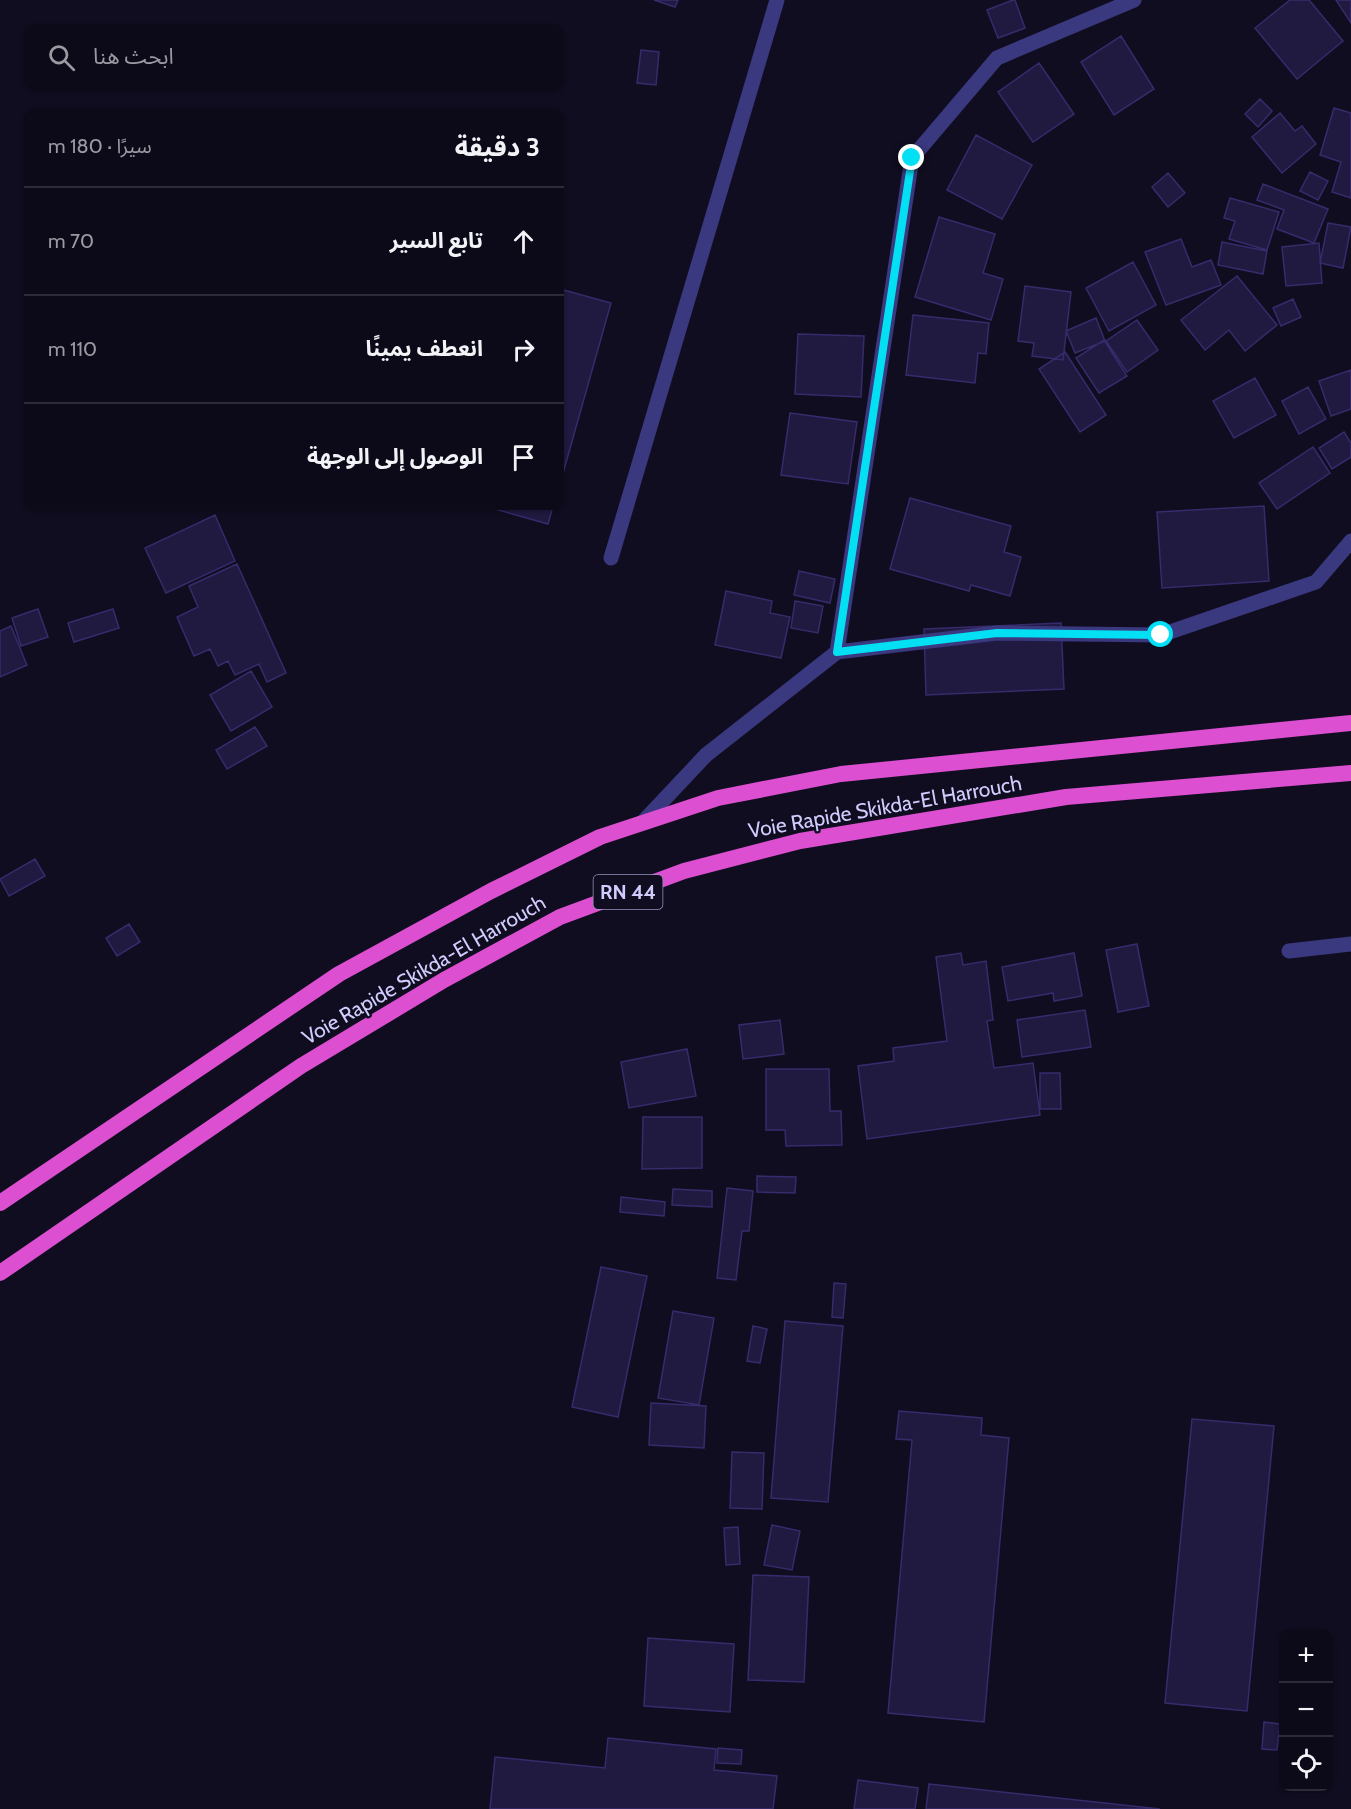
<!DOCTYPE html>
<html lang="ar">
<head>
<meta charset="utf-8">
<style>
	:root { --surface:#0c0a18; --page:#1a1825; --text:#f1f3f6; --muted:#9a9aa2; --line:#2c2b37 }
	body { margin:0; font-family:Cabin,"Noto Sans Arabic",sans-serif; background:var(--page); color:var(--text); direction:rtl }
	.controls { position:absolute; right:18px; bottom:18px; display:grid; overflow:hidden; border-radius:12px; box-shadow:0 2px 4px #0004 }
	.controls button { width:54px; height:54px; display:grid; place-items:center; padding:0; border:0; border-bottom:2px solid var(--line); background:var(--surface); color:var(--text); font:30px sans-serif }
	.stop { position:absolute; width:18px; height:18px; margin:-14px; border:4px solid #03dff3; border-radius:50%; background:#fff }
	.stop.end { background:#03dff3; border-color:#fff; box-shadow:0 2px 6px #0008 }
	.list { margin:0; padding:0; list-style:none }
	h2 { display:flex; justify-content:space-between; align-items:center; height:78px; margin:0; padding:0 24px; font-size:26px }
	h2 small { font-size:20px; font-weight:400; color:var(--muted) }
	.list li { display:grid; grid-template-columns:39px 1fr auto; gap:18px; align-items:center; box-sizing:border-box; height:108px; padding:0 24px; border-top:2px solid var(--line) }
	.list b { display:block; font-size:22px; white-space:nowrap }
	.list em { font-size:20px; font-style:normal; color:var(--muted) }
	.icon { flex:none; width:33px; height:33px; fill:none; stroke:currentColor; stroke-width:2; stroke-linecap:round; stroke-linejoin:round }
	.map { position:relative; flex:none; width:1351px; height:1809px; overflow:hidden; direction:ltr }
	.search { position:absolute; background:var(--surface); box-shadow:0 2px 4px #0004; left:24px; top:24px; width:540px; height:66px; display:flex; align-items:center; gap:15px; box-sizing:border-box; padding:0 21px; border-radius:12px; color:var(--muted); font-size:22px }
	.panel { position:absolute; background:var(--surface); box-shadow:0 2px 4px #0004; left:24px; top:108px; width:540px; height:402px; border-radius:12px; direction:rtl }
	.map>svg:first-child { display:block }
	.building { fill:#201940; stroke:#372b6c; stroke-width:1.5 }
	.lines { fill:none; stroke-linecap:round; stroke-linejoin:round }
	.service { stroke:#3a387e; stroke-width:15 }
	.minor { stroke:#3a387e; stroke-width:15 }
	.trunk { stroke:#dc4fd0; stroke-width:16 }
	.route { stroke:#03dff3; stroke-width:8 }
	.labels { text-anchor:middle; stroke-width:4.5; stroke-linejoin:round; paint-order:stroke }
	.shield { fill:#100d20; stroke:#9793bb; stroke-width:1.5 }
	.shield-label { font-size:20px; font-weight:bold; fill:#d1ccfe }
	.street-label { font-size:21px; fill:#d1ccfe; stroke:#100d20 }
</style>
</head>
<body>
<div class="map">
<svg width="1351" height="1809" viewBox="0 0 1351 1809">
	<rect width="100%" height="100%" fill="#100d20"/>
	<path class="building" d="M654 0H678L675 7Z
		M1013 0H1015L1025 28 998 38 987 10Z
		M1290 0H1309L1343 41 1297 79 1255 28Z
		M1336 0H1351V23Z
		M1121 36 1154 89 1114 115 1081 62Z
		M641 50 659 52 656 85 637 83Z
		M1039 63 1074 114 1033 142 998 92Z
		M1260 99 1272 111 1258 127 1245 114Z
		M1334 108 1351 113V198L1332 192 1341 162 1320 155Z
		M1280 113 1295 131 1302 126 1316 144 1282 173 1252 137Z
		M976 135 1032 165 1002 219 947 190Z
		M1310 172 1328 181 1318 200 1300 191Z
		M1168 173 1185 193 1168 207 1152 187Z
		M1263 184 1328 209 1314 243 1277 229 1284 210 1257 200Z
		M1230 198 1279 212 1267 250 1229 239 1235 221 1224 218Z
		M939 217 995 234 983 273 1003 279 991 320 915 297Z
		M1328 223 1351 227 1343 268 1320 263Z
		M1181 239 1192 267 1211 260 1221 285 1166 305 1145 252Z
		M1222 242 1267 251 1263 274 1218 265Z
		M1319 243 1322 283 1286 286 1282 247Z
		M1133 262 1156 305 1109 331 1086 288Z
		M1237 276 1277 325 1245 351 1229 330 1205 350 1181 320Z
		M1025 286 1071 292 1063 360 1032 356 1034 343 1018 341Z
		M560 289 611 303 560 484Z
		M1293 299 1301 317 1281 326 1273 308Z
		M913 315 989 323 986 354 978 353 975 383 906 375Z
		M1096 318 1105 341 1075 353 1066 331Z
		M1137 320 1158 350 1127 372 1106 341Z
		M798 334 864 336 861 397 795 394Z
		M1104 340 1127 376 1099 393 1076 358Z
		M1065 352 1106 415 1080 432 1039 369Z
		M1351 370V409L1331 416 1319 381Z
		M1255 378 1276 415 1234 438 1213 401Z
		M1308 387 1326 419 1299 434 1282 401Z
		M790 413 857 422 848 484 781 475Z
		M1344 432 1351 443V457L1332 469 1319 448Z
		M1313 447 1330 473 1277 509 1259 483Z
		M910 498 1011 526 1004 552 1021 557 1010 596 971 585 969 591 890 569Z
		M484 506H553L548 524Z
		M1264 506 1269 581 1162 588 1157 512Z
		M215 515 235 561 166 593 145 548Z
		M237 564 286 673 267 682 259 664 235 675 228 661 218 666 210 649 194 656 177 617 198 607 189 586Z
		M799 571 835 579 830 603 794 595Z
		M726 591 772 601 770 613 790 617 781 658 715 645Z
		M795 601 823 606 818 633 791 628Z
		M38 609 48 637 21 646 12 618Z
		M113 609 119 628 74 642 68 623Z
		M1061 623 1064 689 926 695 924 629Z
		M11 626 27 665 0 677V631Z
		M251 671 272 707 231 731 210 695Z
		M255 727 267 746 227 769 216 750Z
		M35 859 45 876 9 896 0 879Z
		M129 924 140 942 117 956 106 938Z
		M1137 944 1149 1006 1118 1012 1106 950Z
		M961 953 963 965 986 961 993 1020 987 1021 994 1068 1033 1063 1040 1115 867 1139 858 1066 894 1061 893 1048 947 1041 936 957Z
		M1074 953 1082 996 1054 1001 1053 993 1008 1001 1002 967Z
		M1085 1010 1091 1047 1022 1057 1017 1020Z
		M780 1020 784 1054 743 1059 739 1025Z
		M687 1049 696 1096 629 1108 621 1062Z
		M766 1069H829L830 1111H841L842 1145 786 1146 785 1130H766Z
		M1040 1073H1060L1061 1109H1040Z
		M643 1117H702V1168L642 1169Z
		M757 1176 796 1177 795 1193 757 1192Z
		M727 1188 753 1191 749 1231H742L736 1280 717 1278Z
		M673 1189 712 1191V1207L672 1205Z
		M621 1197 665 1202 664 1216 620 1212Z
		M601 1267 647 1276 618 1417 572 1407Z
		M834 1283 846 1284 843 1318 832 1317Z
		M673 1311 714 1318 699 1405 658 1398Z
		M785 1321 843 1326 828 1502 771 1498Z
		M753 1326 767 1329 760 1363 747 1361Z
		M651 1403 706 1406 704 1448 649 1445Z
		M899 1411 982 1418 981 1435 1009 1438 984 1722 888 1713 912 1440 896 1439Z
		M1192 1419 1274 1426 1247 1711 1165 1703Z
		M732 1452 764 1453 762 1509 730 1508Z
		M772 1525 800 1531 792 1570 764 1565Z
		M738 1527 740 1564 726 1565 724 1528Z
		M753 1575 809 1577 804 1682 748 1680Z
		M648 1638 734 1644 730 1712 644 1706Z
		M1264 1722 1280 1724 1277 1750 1262 1749Z
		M608 1738 716 1749 714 1770 777 1776 773 1809H490L495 1757 605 1768Z
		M718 1748 742 1750 741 1764 717 1763Z
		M858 1780 918 1788 915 1809H854Z
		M929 1784 1160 1809H926Z"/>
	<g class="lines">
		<path class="service" d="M611 558 777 0
			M1289 951 1351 944"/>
		<path class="minor" d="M837 652 912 158 997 58 1134 0
			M642 823 706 755 837 652 997 633 1161 635 1316 582 1351 541"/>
		<path class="trunk" d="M0 1203 339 974 491 891 600 837 718 798 841 774 1351 723
			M0 1273 301 1066 444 980 560 917 684 871 800 841 1066 797 1351 773"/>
	</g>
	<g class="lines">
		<path class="route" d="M912 158 837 652 997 633 1161 635"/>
	</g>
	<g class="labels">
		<rect class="shield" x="593.5" y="875" width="69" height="34" rx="4.5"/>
		<g class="shield-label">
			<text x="628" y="899">RN 44</text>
		</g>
		<g class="street-label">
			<text transform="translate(885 807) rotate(-10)" y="7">Voie Rapide Skikda-El Harrouch</text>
			<text transform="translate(424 970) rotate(-30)" y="7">Voie Rapide Skikda-El Harrouch</text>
		</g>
	</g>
</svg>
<div class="controls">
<button>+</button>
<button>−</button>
<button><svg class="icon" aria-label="locate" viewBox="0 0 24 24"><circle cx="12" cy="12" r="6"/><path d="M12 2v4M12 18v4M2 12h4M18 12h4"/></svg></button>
</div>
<div class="stop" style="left:1161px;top:635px"></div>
<div class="stop end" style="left:912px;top:158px"></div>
<div class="search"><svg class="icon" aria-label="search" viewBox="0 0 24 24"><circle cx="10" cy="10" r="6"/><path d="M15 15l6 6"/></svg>ابحث هنا</div>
<section class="panel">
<h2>3 دقيقة<small>سيرًا · 180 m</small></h2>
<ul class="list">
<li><svg class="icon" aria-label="ahead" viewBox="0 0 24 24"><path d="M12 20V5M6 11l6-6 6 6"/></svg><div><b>تابع السير</b></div><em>70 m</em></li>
<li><svg class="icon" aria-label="right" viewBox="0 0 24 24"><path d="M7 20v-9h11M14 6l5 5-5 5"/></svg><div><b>انعطف يمينًا</b></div><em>110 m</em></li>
<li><svg class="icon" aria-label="arrive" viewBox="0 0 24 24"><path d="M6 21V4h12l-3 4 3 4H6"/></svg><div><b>الوصول إلى الوجهة</b></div></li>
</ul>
</section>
</div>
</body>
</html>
